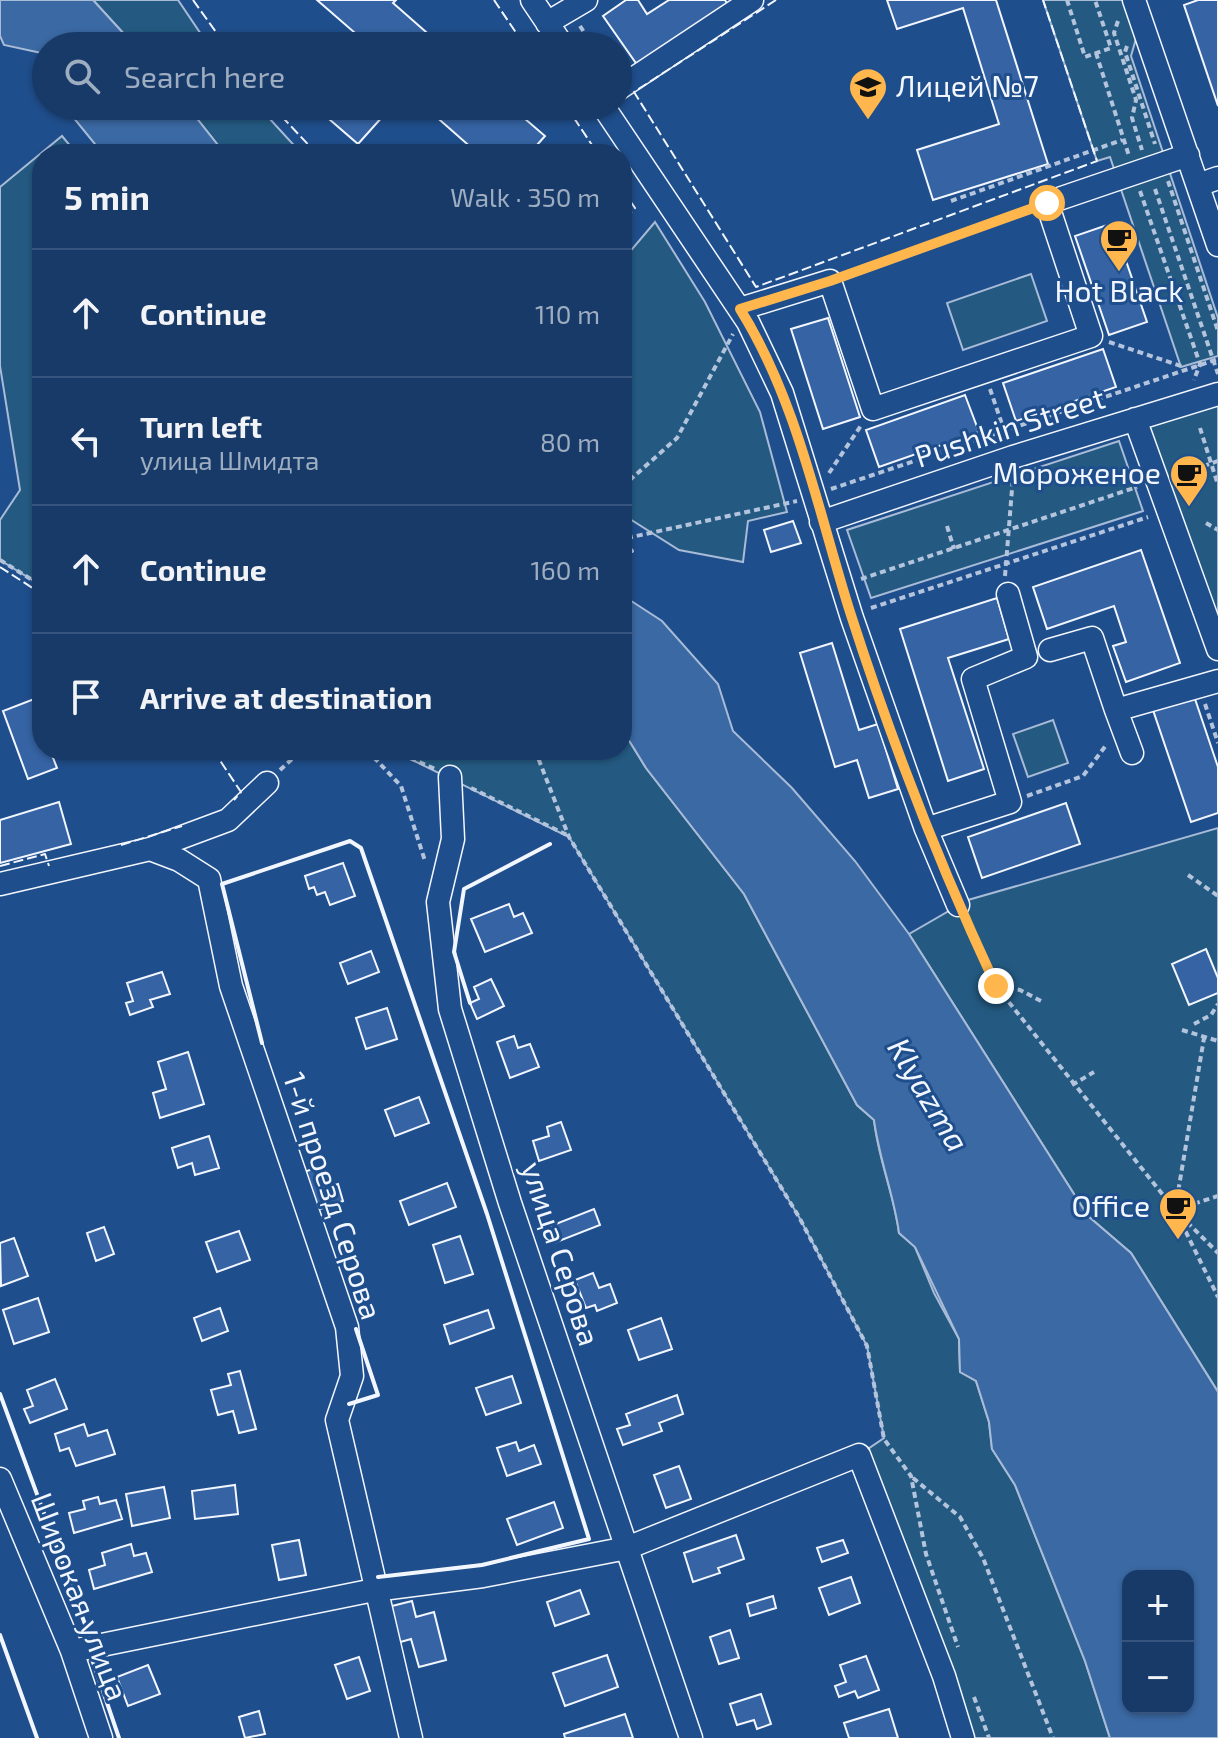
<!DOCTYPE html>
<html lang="en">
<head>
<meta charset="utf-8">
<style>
	:root { --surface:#173a69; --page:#244571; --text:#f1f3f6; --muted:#9eadc0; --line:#36547d }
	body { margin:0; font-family:"Exo 2",sans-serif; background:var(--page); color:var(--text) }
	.controls { position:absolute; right:24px; bottom:24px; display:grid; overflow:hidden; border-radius:16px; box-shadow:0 2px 6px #0004 }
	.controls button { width:72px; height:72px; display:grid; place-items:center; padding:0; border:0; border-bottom:2px solid var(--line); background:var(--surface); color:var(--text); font:40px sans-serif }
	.stop { position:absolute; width:24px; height:24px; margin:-18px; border:6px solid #ffb74d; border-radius:50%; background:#fff }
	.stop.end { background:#ffb74d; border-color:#fff; box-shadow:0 2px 8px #0008 }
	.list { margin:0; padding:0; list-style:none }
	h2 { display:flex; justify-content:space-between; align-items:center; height:104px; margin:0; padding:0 32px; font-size:34px }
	h2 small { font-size:26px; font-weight:400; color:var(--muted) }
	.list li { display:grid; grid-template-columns:52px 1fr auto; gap:24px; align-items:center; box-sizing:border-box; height:128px; padding:0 32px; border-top:2px solid var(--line) }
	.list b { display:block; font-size:30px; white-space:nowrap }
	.list p { margin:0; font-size:26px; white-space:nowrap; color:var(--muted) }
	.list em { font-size:26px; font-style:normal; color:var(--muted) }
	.icon { flex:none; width:44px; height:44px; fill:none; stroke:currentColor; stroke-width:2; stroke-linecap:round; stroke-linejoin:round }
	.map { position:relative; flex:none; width:1218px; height:1738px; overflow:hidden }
	.search { position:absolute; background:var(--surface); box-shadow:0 2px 6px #0004; left:32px; top:32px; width:600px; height:88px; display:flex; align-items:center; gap:20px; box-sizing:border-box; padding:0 28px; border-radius:44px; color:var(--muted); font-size:30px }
	.panel { position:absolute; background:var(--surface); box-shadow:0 2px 6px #0004; left:32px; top:144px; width:600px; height:616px; border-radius:32px }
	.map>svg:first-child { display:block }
	.green { fill:#245a82; stroke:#a8bbd7; stroke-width:2 }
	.water { fill:#3b69a3; stroke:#a8bbd7; stroke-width:2; fill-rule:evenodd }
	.building { fill:#3563a3; stroke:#f2f6ff; stroke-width:2 }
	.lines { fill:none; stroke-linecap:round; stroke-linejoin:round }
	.minor-casing { stroke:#f2f6ff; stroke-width:25 }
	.path { stroke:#b3c4dc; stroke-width:4; stroke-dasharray:6 4; stroke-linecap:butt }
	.minor { stroke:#1f4e8c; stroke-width:22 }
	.fence { stroke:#f2f6ff; stroke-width:2; stroke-dasharray:10 4; stroke-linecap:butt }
	.wall { stroke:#f2f6ff; stroke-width:4 }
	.route { stroke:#ffb74d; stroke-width:10 }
	.labels { text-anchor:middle; stroke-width:6; stroke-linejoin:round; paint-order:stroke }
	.poi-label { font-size:30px; fill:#f2f6ff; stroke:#1f4e8c; text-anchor:end }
	.street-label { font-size:30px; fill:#f2f6ff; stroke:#1f4e8c }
	.water-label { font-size:32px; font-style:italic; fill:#f2f6ff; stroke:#1f4e8c }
</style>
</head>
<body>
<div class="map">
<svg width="1218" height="1738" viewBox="0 0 1218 1738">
	<rect width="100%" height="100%" fill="#1f4e8c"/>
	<path class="green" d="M93 0H178L209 46H135Z
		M1043 0H1127L1138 32 1131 56 1218 318V356L1181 367 1110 157 1097 161Z
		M187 106H258L302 154H225Z
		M62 136 77 154H42V586L0 560V520L20 490 0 366V187Z
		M655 222 705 302 760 412 787 512 748 521 743 562 679 550 622 514V261Z
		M1031 274 1047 321 963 350 947 303Z
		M1218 394V649L1135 419Z
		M1119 441 1143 511 871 598 847 530Z
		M1053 720 1068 763 1028 777 1013 734Z
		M622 729 646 768 744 894 857 1105 874 1120C878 1159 894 1194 899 1233L915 1247 934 1293 959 1339 960 1372 976 1381 989 1422 992 1449 1015 1485 1085 1661 1110 1738H963L859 1455 884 1438 867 1346 799 1217 569 837 392 750H622Z
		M1218 828V1392L1131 1253 1088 1216 909 934 968 900Z"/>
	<path class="water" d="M0 0H93L135 46H46V54L4 45 0 36Z
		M64 106H187L225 154H103Z
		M622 595 662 621 718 684 733 731 792 788 855 861 909 934 1088 1216 1131 1253 1218 1392V1738H1110L1085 1661 1015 1485 992 1449 989 1422 976 1381 960 1372 959 1339 915 1247 899 1233C894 1195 879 1159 874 1120L857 1105 744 894 646 768 622 729ZM1188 1576V1708H1128V1576Z"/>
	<path class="building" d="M317 0H396L393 3 442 46H356L362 39Z
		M626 0H638L647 14 669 0H725L728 5 638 66 603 16Z
		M887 0H996L1048 164 933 200 917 150 999 124 963 8 897 29Z
		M1198 0H1218V106L1184 5Z
		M314 106H392L358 144Z
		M424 106H510L545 136 529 154H470L474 150Z
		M1113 223 1147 322 1109 335 1075 236Z
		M828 318 860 417 823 429 791 329Z
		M1103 349 1116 387 1016 421 1003 383Z
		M965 395 979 432 879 467 866 430Z
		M793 521 801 543 771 552 764 530Z
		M1141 550 1180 663 1126 682 1113 646 1126 642 1114 606 1047 629 1033 587Z
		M997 598 1009 639 948 658 984 769 948 781 900 629Z
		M832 643 859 730 878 724 898 789 869 798 857 760 835 767 800 653Z
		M42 696V750H50L57 768 28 779 3 711Z
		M1194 696 1218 767V813L1191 822 1153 710Z
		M59 802 71 844 0 863V820Z
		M1066 803 1080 844 982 878 968 837Z
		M343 863 355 896 330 905 325 892 317 895 314 887 309 889 305 876Z
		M509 904 514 917 523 913 532 933 485 952 471 919Z
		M1206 949 1218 978V993L1189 1005 1172 964Z
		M371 951 379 972 348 984 340 963Z
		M162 972 170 994 150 1000 153 1007 130 1015 126 1003 133 1001 127 983Z
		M491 979 504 1006 477 1019 470 1003 479 999 474 987Z
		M387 1008 397 1039 366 1049 356 1018Z
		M514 1036 518 1048 530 1044 539 1067 510 1078 497 1042Z
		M188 1052 204 1104 160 1118 153 1093 166 1089 158 1062Z
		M419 1097 429 1123 395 1136 385 1110Z
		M561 1122 571 1150 539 1161 533 1141 549 1136 547 1127Z
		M209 1136 219 1168 195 1175 192 1163 178 1168 172 1148Z
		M318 1167 325 1188 338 1184 343 1201 317 1210 304 1172Z
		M447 1183 456 1207 409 1225 400 1201Z
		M594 1209 600 1225 554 1243 548 1227Z
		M104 1227 114 1254 96 1261 87 1233Z
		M239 1231 250 1260 217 1272 206 1242Z
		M460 1236 473 1274 445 1283 433 1245Z
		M14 1238 28 1276 1 1286 0 1243Z
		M593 1273 599 1288 610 1284 617 1303 597 1311 595 1305 586 1308 575 1280Z
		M38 1298 49 1332 14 1344 3 1310Z
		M220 1308 228 1331 202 1341 194 1318Z
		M488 1310 494 1328 450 1344 444 1325Z
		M661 1318 672 1349 639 1360 628 1330Z
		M240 1371 256 1429 239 1433 233 1411 218 1415 211 1390 231 1385 228 1374Z
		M512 1376 521 1403 486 1415 476 1388Z
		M55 1379 67 1409 30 1423 24 1409 33 1406 27 1390Z
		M677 1395 683 1414 659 1423 662 1431 623 1445 617 1429 630 1425 626 1414Z
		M84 1424 88 1436 107 1430 115 1454 76 1466 69 1448 60 1451 55 1434Z
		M516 1442 519 1451 534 1445 541 1464 507 1476 497 1448Z
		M679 1466 691 1499 666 1508 654 1475Z
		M235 1485 238 1514 195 1519 192 1491Z
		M164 1487 170 1518 132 1526 126 1494Z
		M98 1497 100 1504 116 1500 122 1519 74 1533 69 1513 85 1509 83 1501Z
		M554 1502 563 1528 517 1545 507 1519Z
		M736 1535 744 1559 718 1568 720 1573 693 1582 684 1553Z
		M299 1540 306 1575 279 1580 272 1545Z
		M843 1540 848 1553 822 1562 817 1548Z
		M131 1544 134 1556 146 1553 152 1572 94 1589 89 1570 105 1565 102 1553Z
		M851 1577 860 1603 829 1615 819 1588Z
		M580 1590 589 1614 555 1626 547 1602Z
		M773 1596 776 1608 750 1616 747 1604Z
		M412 1601 416 1617 434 1612 446 1660 419 1667 411 1639 397 1643 388 1607Z
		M730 1630 739 1658 719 1664 710 1637Z
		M607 1655 618 1687 565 1706 553 1673Z
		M866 1656 879 1690 858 1698 855 1691 839 1697 835 1686 846 1682 840 1665Z
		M359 1657 370 1691 347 1699 335 1665Z
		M148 1665 160 1694 128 1706 117 1677Z
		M761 1694 771 1724 757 1729 754 1720 737 1725 730 1704Z
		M889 1709 898 1738H849L844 1723Z
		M259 1711 265 1734 245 1738 239 1717Z
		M625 1714 633 1738H565L564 1734Z"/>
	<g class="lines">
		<defs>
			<path id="minor" d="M532 0 563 46
				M1134 0 1218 245
				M547 23 586 0
				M618 89 752 0
				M603 106 748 322 782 393 852 618 926 829 958 905
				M1198 185 1218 178
				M740 309 830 281 873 409 1091 336 1047 203 1188 155
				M1135 419 1218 649
				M821 522 1013 457 1218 394
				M1050 650 1092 638 1116 710 1218 681
				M1116 710 1132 753
				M450 777 453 839 438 902 450 1009 510 1203 691 1738
				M926 829 1010 802 973 679 1026 657 1008 594
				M150 849 179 860 209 879 231 986 347 1327 352 1376 337 1420 411 1738
				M0 884 150 849 228 820 267 783
				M0 1479 72 1651 101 1738
				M72 1651 374 1590 483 1576 627 1548 859 1455 944 1676 963 1738"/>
		</defs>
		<use href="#minor" class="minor-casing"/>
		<path class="path" d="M1067 0 1085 57 1111 48 1095 0
			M1118 21 1114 33 1136 100 1132 118 1142 150
			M580 26 593 46
			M1127 46 1125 52 1155 144
			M1096 53 1129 156
			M1168 181 1218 331
			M1155 189 1218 374
			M1140 191 1200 364 1194 380
			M951 201 1122 140
			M848 275 1028 210
			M1109 342 1184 367
			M990 389 1004 430
			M1200 428 1218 485
			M829 473 862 424
			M1175 476 1218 461
			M622 487 677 438 733 334
			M831 489 1218 359
			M1206 523 1218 530
			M947 526 954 549
			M627 538 797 501
			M622 540 632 551 622 543
			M0 560 42 586
			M1005 576 1013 477
			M861 579 1137 487
			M871 608 1148 517
			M1205 704 1218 743
			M367 750 401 786 425 861
			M392 750 435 769
			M535 750 569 837 799 1217 867 1346 884 1439 911 1476 926 1554 958 1647
			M280 770 302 750
			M471 788 567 835
			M1027 796 1083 776 1107 744
			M1188 875 1218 896
			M967 923 996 986 1175 1210 1218 1297
			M998 986 1020 990 1043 1002
			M1194 1024 1211 1015 1218 1004
			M1182 1030 1218 1041
			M1072 1085 1094 1072
			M1175 1210 1204 1038
			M1175 1210 1218 1196
			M1180 1215 1218 1253
			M913 1478 960 1517 983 1558 1053 1738
			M974 1697 989 1738"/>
		<use href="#minor" class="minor"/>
		<path class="fence" d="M193 0 226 46
			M494 0 525 46
			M776 0 634 92 756 287 1097 161 1043 0
			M272 106 317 154
			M566 106 598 154
			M622 189 635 208 622 223
			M0 567 42 594
			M213 750 241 792 234 800
			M121 845 182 826
			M0 866 45 854 49 866"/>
		<path class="wall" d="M470 1003 454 952 464 889 550 844
			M262 1043 222 884 350 841 361 848 487 1214 589 1539 482 1565 378 1577
			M0 1394 89 1635
			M349 1404 378 1395 356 1329
			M0 1635 37 1738
			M91 1656 119 1738"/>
	</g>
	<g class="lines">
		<path class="route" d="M996 986C939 864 891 740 850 612 818 511 797 400 740 309L830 281 1047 203"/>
	</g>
	<defs>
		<symbol id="school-pin" viewBox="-11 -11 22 30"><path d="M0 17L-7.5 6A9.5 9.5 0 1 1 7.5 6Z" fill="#ffb74d" stroke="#1f4e8c"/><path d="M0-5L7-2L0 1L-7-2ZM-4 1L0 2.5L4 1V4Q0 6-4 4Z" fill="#111"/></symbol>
		<symbol id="cafe-pin" viewBox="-11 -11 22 30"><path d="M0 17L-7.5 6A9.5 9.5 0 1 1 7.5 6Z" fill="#ffb74d" stroke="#1f4e8c"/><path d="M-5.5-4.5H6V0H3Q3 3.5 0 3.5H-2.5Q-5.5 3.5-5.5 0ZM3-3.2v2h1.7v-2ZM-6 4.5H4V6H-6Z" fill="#111"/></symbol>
	</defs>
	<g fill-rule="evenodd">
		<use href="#school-pin" x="846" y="65" width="44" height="60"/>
		<use href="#cafe-pin" x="1097" y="217" width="44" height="60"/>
		<use href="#cafe-pin" x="1167" y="452" width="44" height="60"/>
		<use href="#cafe-pin" x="1156" y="1185" width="44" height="60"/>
	</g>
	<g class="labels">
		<g class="poi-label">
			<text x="896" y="97" text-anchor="start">Лицей №7</text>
			<text x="1119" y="302" text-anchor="middle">Hot Black</text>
			<text x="1161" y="484">Мороженое</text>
			<text x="1150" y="1217">Office</text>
		</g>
		<g class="street-label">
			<text transform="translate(1010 428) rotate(-18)" y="10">Pushkin Street</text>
			<text transform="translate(332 1196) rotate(72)" y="10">1-й проезд Серова</text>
			<text transform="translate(560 1254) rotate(72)" y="10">улица Серова</text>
			<text transform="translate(79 1597) rotate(69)" y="10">Широкая улица</text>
		</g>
		<g class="water-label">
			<text transform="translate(928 1095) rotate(59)" y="11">Klyazma</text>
		</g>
	</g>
</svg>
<div class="controls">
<button>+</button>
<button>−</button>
</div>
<div class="stop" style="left:1047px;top:203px"></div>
<div class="stop end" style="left:996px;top:986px"></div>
<div class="search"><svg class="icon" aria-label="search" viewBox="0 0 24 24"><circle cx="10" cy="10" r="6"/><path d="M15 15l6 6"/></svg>Search here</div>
<section class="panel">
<h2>5 min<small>Walk · 350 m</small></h2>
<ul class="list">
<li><svg class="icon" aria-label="ahead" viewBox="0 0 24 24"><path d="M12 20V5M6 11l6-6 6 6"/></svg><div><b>Continue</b></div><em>110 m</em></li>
<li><svg class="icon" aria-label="left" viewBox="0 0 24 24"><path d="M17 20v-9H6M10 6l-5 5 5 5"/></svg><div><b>Turn left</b><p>улица Шмидта</p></div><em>80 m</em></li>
<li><svg class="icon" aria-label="ahead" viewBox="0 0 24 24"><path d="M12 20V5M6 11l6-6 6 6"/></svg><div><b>Continue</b></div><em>160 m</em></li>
<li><svg class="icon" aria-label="arrive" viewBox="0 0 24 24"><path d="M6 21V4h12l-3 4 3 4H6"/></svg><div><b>Arrive at destination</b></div></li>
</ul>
</section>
</div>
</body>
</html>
